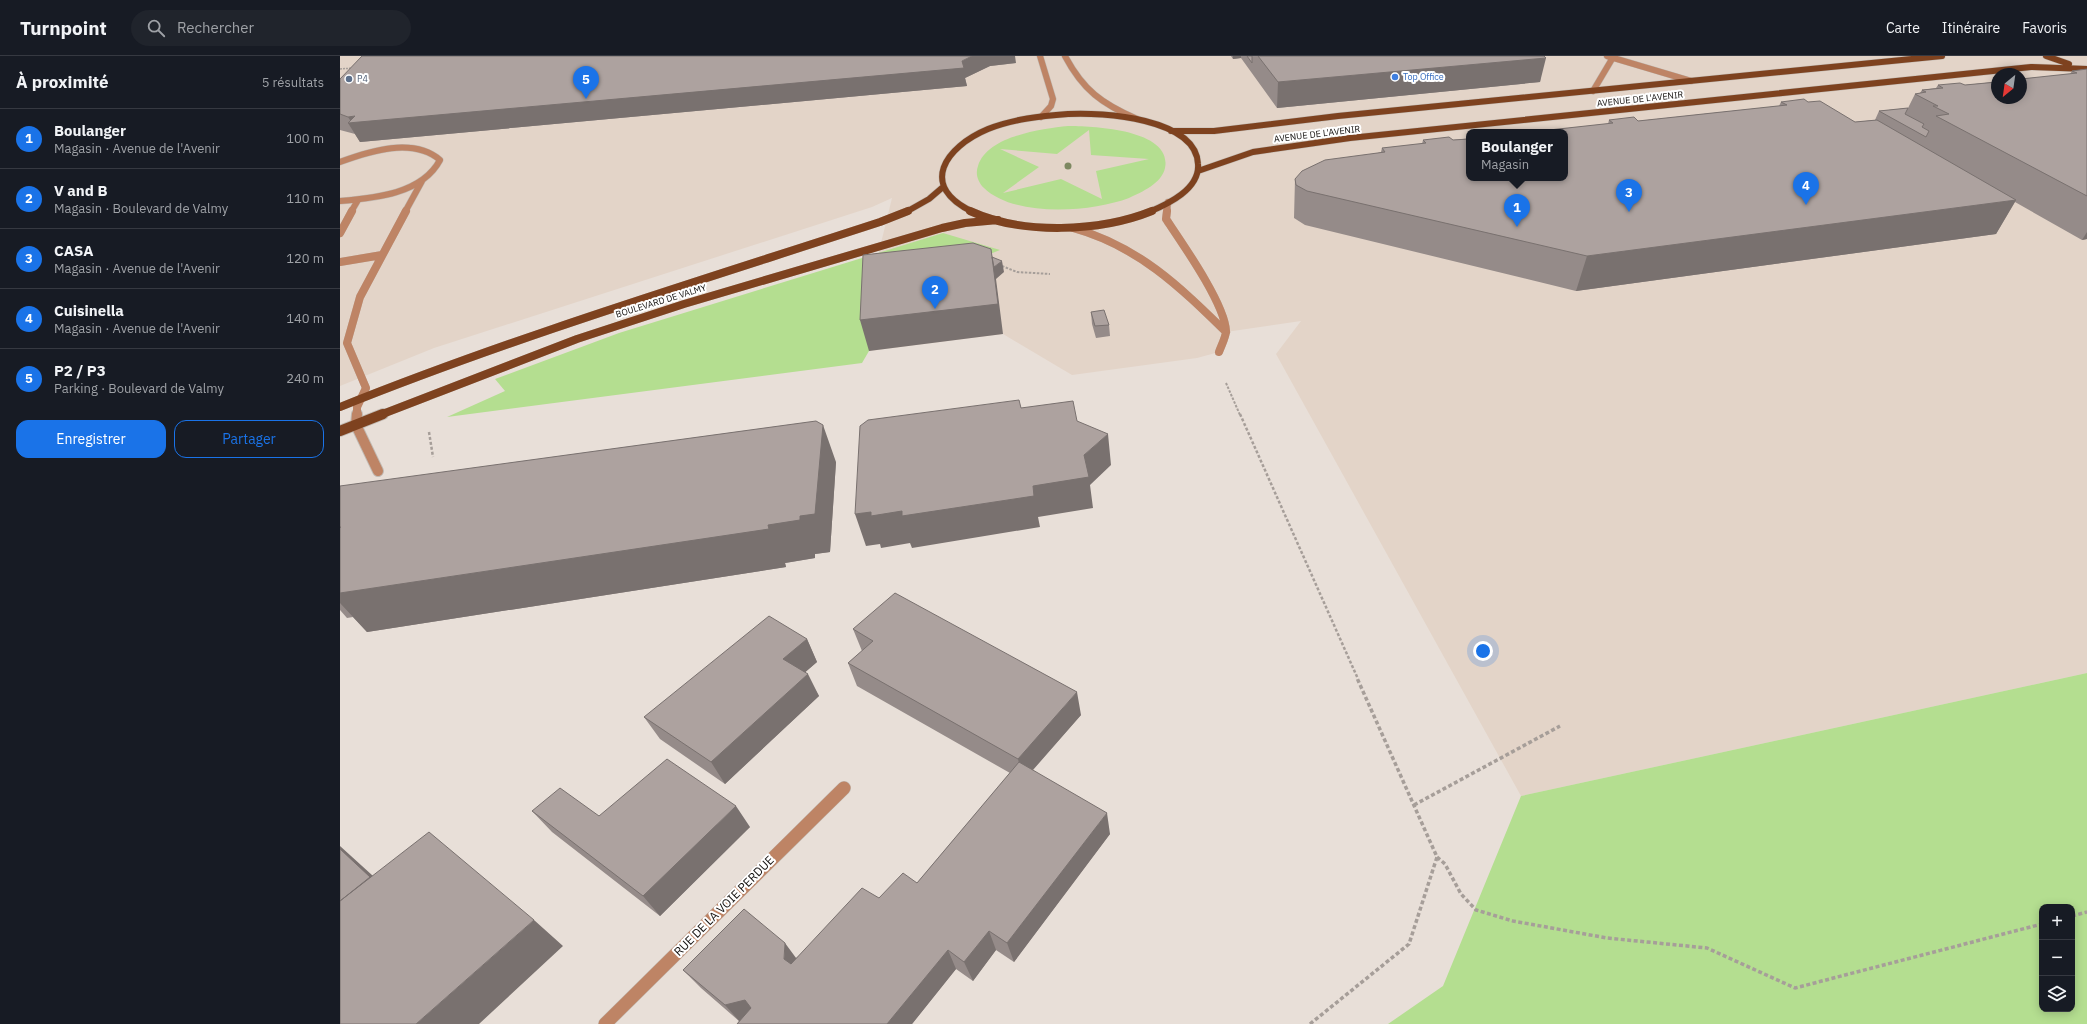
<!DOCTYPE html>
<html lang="fr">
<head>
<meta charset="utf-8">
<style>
	:root { --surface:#171b24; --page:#20242c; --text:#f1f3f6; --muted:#9ea1a6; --line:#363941; --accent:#1a73e8 }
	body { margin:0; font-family:"IBM Plex Sans",sans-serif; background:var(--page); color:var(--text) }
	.controls { position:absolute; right:12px; bottom:12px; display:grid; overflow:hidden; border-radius:8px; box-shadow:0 2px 10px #0003 }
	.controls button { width:36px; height:36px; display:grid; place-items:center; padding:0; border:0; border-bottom:1px solid var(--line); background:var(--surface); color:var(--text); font:20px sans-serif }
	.compass { position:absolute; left:1651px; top:12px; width:36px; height:36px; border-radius:50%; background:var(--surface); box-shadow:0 2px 10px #0003; rotate:209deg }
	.you { position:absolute; left:1143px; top:595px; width:14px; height:14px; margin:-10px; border:3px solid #fff; border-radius:50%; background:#1a73e8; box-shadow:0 0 0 6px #1a73e833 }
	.badge { display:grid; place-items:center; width:26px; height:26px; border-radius:50%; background:var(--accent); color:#fff; font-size:13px; font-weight:700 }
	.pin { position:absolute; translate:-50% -33px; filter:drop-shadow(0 1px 2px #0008) }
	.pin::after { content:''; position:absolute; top:21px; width:14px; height:12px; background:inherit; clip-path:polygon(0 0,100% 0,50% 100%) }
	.popup { position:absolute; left:1126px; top:73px; width:102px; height:52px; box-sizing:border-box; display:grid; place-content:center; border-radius:8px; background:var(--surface); filter:drop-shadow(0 1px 3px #0005); font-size:13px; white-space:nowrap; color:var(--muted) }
	.popup b { font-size:15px; color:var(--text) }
	.popup::after { content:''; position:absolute; left:50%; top:100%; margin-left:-8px; border:8px solid transparent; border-top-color:var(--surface) }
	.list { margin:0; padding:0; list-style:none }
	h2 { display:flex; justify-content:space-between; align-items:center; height:52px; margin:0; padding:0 16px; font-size:17px }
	h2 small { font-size:13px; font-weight:400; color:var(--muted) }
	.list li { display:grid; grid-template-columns:26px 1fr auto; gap:12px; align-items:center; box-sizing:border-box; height:60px; padding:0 16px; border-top:1px solid var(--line) }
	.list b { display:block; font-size:15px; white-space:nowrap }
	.list p { margin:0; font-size:13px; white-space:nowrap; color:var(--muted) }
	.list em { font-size:13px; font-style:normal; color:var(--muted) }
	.actions { display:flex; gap:8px; padding:12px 16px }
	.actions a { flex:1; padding:9px 0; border:1px solid var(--accent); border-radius:12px; text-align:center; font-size:14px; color:var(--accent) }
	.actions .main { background:var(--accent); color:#fff }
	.icon { flex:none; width:22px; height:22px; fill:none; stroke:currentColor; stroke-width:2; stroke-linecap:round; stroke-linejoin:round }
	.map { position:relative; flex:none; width:1747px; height:968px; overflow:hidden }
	header { display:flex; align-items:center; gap:24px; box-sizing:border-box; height:56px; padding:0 20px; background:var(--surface); border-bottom:1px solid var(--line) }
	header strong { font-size:19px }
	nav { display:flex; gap:22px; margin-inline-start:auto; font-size:14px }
	.search { width:280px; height:36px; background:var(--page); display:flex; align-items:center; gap:10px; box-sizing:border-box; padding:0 14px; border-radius:22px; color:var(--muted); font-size:15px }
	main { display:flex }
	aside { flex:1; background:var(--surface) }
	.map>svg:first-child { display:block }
	.built { fill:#e3d4c8; fill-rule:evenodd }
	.green { fill:#b4de90; fill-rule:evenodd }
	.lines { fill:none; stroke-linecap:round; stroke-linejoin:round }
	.minor-far3-casing { stroke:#c1bab3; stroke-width:7 }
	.minor-far2-casing { stroke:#c1bab3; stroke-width:8 }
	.minor-far1-casing { stroke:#c1bab3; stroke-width:12 }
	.minor-casing { stroke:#c1bab3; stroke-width:14 }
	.major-far2-casing { stroke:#c1bab3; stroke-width:7 }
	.major-far1-casing { stroke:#c1bab3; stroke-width:8 }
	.major-casing { stroke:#c1bab3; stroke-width:12 }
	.path-far3 { stroke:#a69e99; stroke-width:1.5; stroke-dasharray:2 1; stroke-linecap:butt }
	.path-far2 { stroke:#a69e99; stroke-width:2; stroke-dasharray:2.5 1.5; stroke-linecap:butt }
	.path-far1 { stroke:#a69e99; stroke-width:2.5; stroke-dasharray:3 2; stroke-linecap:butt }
	.path { stroke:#a69e99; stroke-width:3.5; stroke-dasharray:4 2.5; stroke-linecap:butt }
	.minor-far3 { stroke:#be8465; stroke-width:6 }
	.minor-far2 { stroke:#be8465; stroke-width:8 }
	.minor-far1 { stroke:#be8465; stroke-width:10 }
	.minor { stroke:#be8465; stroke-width:13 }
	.major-far2 { stroke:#7e421f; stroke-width:6 }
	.major-far1 { stroke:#7e421f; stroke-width:8 }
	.major { stroke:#7e421f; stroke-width:10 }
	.tree { fill:#7d8861 }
	.wall { fill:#958b89 }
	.shaded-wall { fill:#79716f }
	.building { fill:#ada29f; stroke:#79716f }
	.shop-dot { fill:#3f7fe0; stroke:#fff; stroke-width:1.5 }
	.service-dot { fill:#5c6f8a; stroke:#fff; stroke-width:1.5 }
	.labels { text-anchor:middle; stroke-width:4; stroke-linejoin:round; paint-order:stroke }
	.far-shop-label { font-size:9px; fill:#366cbe; stroke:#fff; text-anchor:start }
	.far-service-label { font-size:9px; fill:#4e5e75; stroke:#fff; text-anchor:start }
	.far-street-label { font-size:9px; fill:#120f0d; stroke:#fff }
	.near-street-label { font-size:12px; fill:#120f0d; stroke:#fff }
</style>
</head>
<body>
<header>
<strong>Turnpoint</strong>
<div class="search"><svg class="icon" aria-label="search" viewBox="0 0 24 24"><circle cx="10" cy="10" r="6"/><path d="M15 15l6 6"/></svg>Rechercher</div>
<nav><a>Carte</a><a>Itinéraire</a><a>Favoris</a></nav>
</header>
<main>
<aside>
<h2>À proximité<small>5 résultats</small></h2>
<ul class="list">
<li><span class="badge">1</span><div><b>Boulanger</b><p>Magasin · Avenue de l'Avenir</p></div><em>100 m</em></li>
<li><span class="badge">2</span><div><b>V and B</b><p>Magasin · Boulevard de Valmy</p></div><em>110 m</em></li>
<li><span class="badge">3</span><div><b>CASA</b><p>Magasin · Avenue de l'Avenir</p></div><em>120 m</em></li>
<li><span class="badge">4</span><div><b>Cuisinella</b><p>Magasin · Avenue de l'Avenir</p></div><em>140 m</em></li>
<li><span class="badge">5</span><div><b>P2 / P3</b><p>Parking · Boulevard de Valmy</p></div><em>240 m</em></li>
</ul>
<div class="actions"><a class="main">Enregistrer</a><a>Partager</a></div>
</aside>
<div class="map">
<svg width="1747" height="968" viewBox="0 0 1747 968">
	<rect width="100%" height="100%" fill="#e8dfd8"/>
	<path class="built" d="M0 0H1747V617L1181 740 936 298 961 265 886 276 879 296 857 302 732 319 663 278 529 295 531 228 552 142 532 151 94 292 0 330ZM1657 18H1681V42H1657ZM1129 76H1225V122H1129Z"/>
	<path class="green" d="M728 70C751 70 833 73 825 112 822 127 802 136 789 142 752 156 675 162 644 132 638 126 635 118 638 110 647 80 701 73 728 70ZM749 74 751 99 809 103 756 115 762 143 721 123 663 137 699 111 660 93 717 98Z
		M603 177 660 194 640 202 529 295 522 307 107 361 165 335 155 323 279 277Z
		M1747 617V968H1048L1103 930 1181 740ZM1702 851H1732V953H1702Z"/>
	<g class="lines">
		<defs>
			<path id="minor-far3" d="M700 0 713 43 711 50 701 61
				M725 0C743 34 762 48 797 63
				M1267 0 1351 25
				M1253 35 1272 3
				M0 106C30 95 73 81 100 104 82 138 35 142 0 145
				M11 156 18 144
				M65 156 82 125
				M827 156 828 146"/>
			<path id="minor-far2" d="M827 155 826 163C842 187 885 248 886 275 886 281 881 290 879 296
				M733 172C798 190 839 230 886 276
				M0 177 12 155
				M0 206 42 199
				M17 359V351L26 332 7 287 20 241 66 155"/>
			<path id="minor-far1" d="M17 358 16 369 38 415"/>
			<path id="minor" d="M265 968 504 732"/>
			<path id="major-far2" d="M1706 0 1729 8
				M831 75H874L998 60 1602 0
				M858 115 913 96 1010 82 1691 11 1747 13
				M566 156 589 143 603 131
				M633 156C578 130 605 91 648 73 673 63 701 60 728 58 762 56 856 62 858 108 860 133 828 148 809 156"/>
			<path id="major-far1" d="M630 155C682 179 760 176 812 155
				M0 351C177 280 359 225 540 166L568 155
				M40 359 237 283 344 248 602 172 625 167 658 164"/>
			<path id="major" d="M0 375 43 358"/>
		</defs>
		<use href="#minor-far3" class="minor-far3-casing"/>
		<use href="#minor-far2" class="minor-far2-casing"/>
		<use href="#minor-far1" class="minor-far1-casing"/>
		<use href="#minor" class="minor-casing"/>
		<use href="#major-far2" class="major-far2-casing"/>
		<use href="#major-far1" class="major-far1-casing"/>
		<use href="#major" class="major-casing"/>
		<path class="path-far3" d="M0 13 13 12"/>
		<path class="path-far2" d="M662 210 677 216 710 218
			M886 327 900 359"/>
		<path class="path-far1" d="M900 358 1018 623
			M89 376 93 401"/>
		<path class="path" d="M1074 749 1220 670
			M1097 801 1105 808 1121 838 1136 854 1173 865 1267 882 1367 892 1455 932 1702 868
			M1732 860 1747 856
			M970 968 1069 888 1097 801 1017 622"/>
		<use href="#minor-far3" class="minor-far3"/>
		<use href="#minor-far2" class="minor-far2"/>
		<use href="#minor-far1" class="minor-far1"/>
		<use href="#minor" class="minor"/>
		<use href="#major-far2" class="major-far2"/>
		<use href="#major-far1" class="major-far1"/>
		<use href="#major" class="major"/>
	</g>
	<circle class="tree" cx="728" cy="110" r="3.5"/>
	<path class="wall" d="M891 0H1204L1200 26 937 52 901 2 893 3Z
		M676 7 650 10 625 22 627 30 20 86 15 78 0 74V23Z
		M1747 13V183L1742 184 1675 146 1656 178 1236 235 965 169 954 162 955 123 1041 96 1042 92 1082 88 1083 84H1113L1268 68 1269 64 1298 65 1439 50 1441 46H1468L1515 66 1535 64 1539 55 1568 52 1575 38 1580 37 1582 34 1596 32 1598 29H1625L1730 18 1732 15Z
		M751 256 769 269 770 280 756 282 752 268Z
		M496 406 490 496 475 498V502L445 507 446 511 27 576 13 561 7 562 0 554V430Z
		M513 573 741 659 693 714 770 778 674 906 656 894 633 925 616 913 572 968H397L399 965 361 932 343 914 456 902 539 842 577 827 670 717 517 630 508 607 522 595Z
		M467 583 477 606 465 616 479 640 385 728 320 683 304 661Z
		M192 755 259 760 410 771 320 860 212 776Z"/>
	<path class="shaded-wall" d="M632 0H675L676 7 650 10 625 22 627 30 20 86 8 67H12L8 61 622 5Z
		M893 0H901V2L893 3Z
		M1206 2 1200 26 937 52 938 26Z
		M1676 144 1656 178 1236 235 1247 200Z
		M1747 176V183L1742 184Z
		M651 193 654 211 662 205 664 216 656 223 663 278 529 295 520 264Z
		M483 369 496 406 490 496 475 498V502L445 507 446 511 27 576 0 547V537L428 469 460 460Z
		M768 378 771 409 750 429 753 452 698 461 700 471 572 492 570 487 541 492 540 488 526 490 515 458 693 430 744 399Z
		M467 583 477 606 454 626 443 603Z
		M468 618 479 640 385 728 371 706Z
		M737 636 741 659 683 725 678 703Z
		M396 750 410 771 320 860 303 840Z
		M767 757 770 778 674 906 667 887Z
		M0 790 65 849 0 902Z
		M194 864 223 890 139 968H76Z
		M649 875 656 894 633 925 624 906Z
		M445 887 459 906 457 922 444 903Z
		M608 894 616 913 572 968H547Z
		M405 944 421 962 401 967 385 949Z"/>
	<path class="building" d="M22 0H632L622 5 624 12 8 67 15 60 8 61 0 58V23Z
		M907 0H912V7Z
		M918 0H1204L1206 2 938 26Z
		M1747 13V140L1596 60 1609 58 1593 50H1598L1575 38 1586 36 1582 34 1603 32 1598 29 1620 27 1625 29 1657 26V42H1681V23L1737 17 1732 15Z
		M1464 43 1468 46 1480 45 1515 66 1537 64 1676 144 1247 200 967 135 956 129 955 123 962 115 985 104 1045 96 1042 92 1086 87 1083 84 1109 81 1113 84 1129 83V122H1225V76H1191L1273 67 1269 64 1294 61 1298 65 1447 49 1441 46Z
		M1568 52 1565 58 1584 68 1582 71 1589 75 1586 81 1539 55Z
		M633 187 651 193 658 248 520 264 523 199Z
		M652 201 662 205 654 211Z
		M764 254 769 269 755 270 751 256Z
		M679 344 681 352 733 345 737 365 768 378 744 399 749 421 693 430 694 440 562 460V455L531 460V456L515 458 520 370 528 364Z
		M476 365 483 369 475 458 460 460V464L428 469 429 473 0 537V472L1 471H0V430Z
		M555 537 737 636 678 703 508 607 533 585 513 573Z
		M429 560 467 583 443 603 468 618 371 706 304 661Z
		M327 703 396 750 303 840 192 755 220 732 259 760Z
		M679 706 767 757 667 887 649 875 624 906 608 894 547 968H397L411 952 405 944 385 949 343 914 404 853 445 887 444 903 451 908 522 832 539 842 563 817 577 827Z
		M89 776 194 864 76 968H0V845Z
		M0 793 30 821 0 845Z"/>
	<circle class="shop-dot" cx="1055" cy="21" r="4"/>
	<circle class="service-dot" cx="9" cy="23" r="4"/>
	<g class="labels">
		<g class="far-shop-label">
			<text x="1063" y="24">Top Office</text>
		</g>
		<g class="far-service-label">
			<text x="17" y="26">P4</text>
		</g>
		<g class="far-street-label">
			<text transform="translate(1300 43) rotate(-6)" y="3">AVENUE DE L'AVENIR</text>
			<text transform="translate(977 78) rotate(-7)" y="3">AVENUE DE L'AVENIR</text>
			<text transform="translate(321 245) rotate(-17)" y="3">BOULEVARD DE VALMY</text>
		</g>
		<g class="near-street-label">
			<text transform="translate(384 850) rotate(-45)" y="4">RUE DE LA VOIE PERDUE</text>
		</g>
	</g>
</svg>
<div class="controls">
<button>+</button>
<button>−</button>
<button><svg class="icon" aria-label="layers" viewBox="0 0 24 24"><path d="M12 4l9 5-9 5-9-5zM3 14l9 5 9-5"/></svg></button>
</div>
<svg class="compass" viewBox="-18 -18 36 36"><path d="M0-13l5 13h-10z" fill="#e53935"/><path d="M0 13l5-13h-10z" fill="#9ea1a6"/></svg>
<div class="you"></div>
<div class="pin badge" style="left:1177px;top:171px">1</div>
<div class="popup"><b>Boulanger</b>Magasin</div>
<div class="pin badge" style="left:595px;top:253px">2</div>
<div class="pin badge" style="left:1289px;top:156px">3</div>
<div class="pin badge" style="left:1466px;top:149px">4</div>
<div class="pin badge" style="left:246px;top:43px">5</div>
</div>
</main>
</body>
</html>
